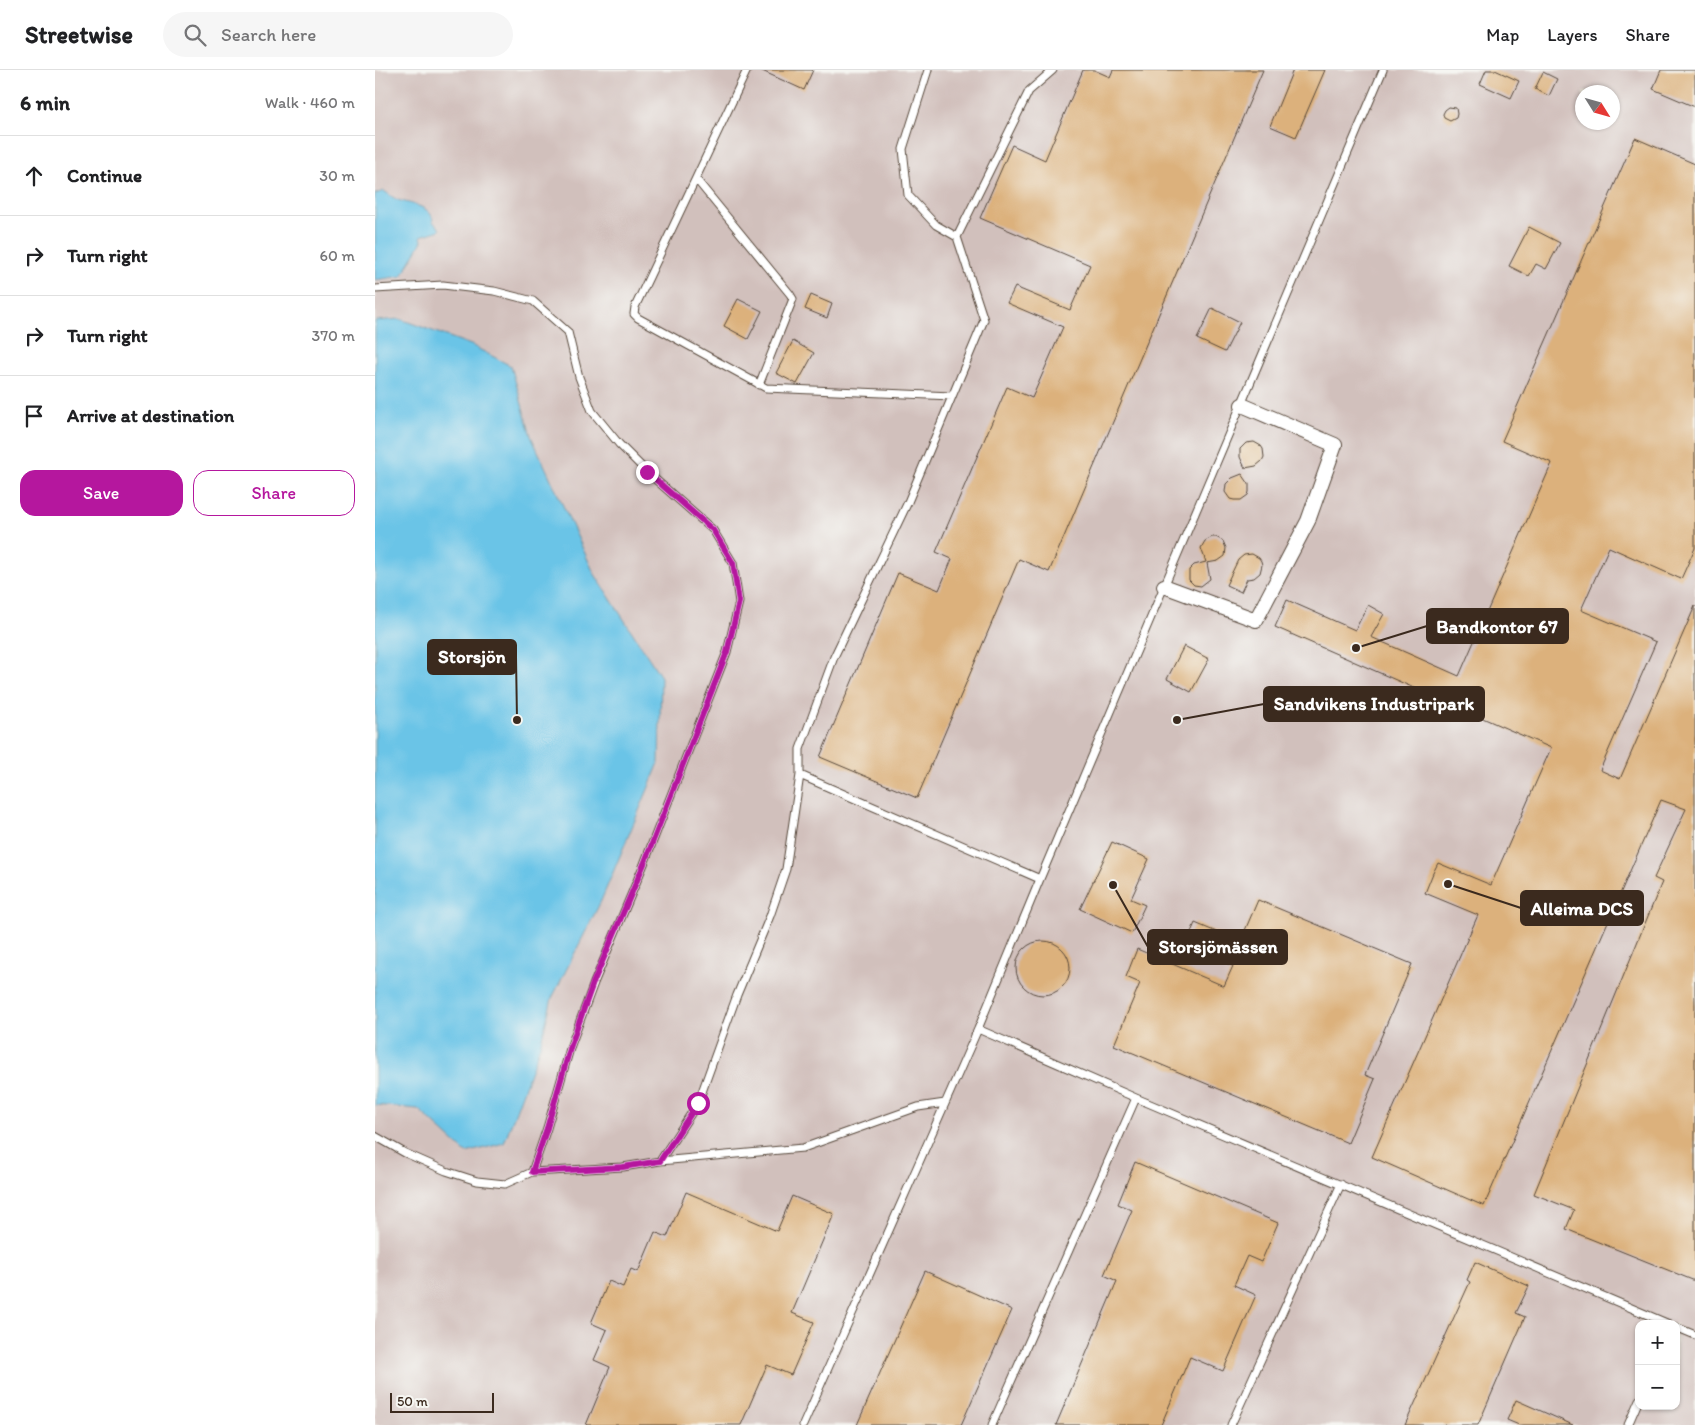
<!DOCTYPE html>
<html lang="en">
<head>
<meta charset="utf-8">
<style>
	:root { --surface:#fff; --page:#f6f6f6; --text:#202124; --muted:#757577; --line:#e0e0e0; --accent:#b5179e }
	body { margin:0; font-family:Itim,sans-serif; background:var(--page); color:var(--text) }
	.controls { position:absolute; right:15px; bottom:15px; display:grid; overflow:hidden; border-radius:10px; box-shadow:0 1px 4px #0004 }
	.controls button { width:45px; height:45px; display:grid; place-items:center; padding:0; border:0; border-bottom:1px solid var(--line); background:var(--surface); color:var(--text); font:25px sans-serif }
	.compass { position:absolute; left:1200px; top:15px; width:45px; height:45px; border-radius:50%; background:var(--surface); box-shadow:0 1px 4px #0004; rotate:127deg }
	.scale { position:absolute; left:15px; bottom:12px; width:104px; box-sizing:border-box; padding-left:5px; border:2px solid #3b2a1e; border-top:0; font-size:14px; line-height:18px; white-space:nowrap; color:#3b2a1e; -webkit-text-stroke:4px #f6f6f2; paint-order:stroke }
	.stop { position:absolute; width:15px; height:15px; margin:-11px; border:4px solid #b5179e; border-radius:50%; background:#fff }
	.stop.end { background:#b5179e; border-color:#fff; box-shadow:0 1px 5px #0008 }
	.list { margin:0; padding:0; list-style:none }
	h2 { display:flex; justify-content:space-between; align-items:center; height:65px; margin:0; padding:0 20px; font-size:21px }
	h2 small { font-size:16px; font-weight:400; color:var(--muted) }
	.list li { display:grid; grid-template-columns:32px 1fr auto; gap:15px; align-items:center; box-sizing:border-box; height:80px; padding:0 20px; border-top:1px solid var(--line) }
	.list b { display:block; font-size:19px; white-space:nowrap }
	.list em { font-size:16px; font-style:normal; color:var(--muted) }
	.actions { display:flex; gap:10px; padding:15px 20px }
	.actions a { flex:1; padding:11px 0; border:1px solid var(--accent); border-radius:15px; text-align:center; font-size:18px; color:var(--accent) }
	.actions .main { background:var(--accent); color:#fff }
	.icon { flex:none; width:28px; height:28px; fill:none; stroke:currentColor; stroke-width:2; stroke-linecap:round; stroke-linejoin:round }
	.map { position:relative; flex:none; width:1320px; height:1355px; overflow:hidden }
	header { display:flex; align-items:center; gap:30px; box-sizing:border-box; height:70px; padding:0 25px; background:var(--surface); border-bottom:1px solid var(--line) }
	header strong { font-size:24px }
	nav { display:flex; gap:28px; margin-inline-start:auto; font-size:18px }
	.search { width:350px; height:45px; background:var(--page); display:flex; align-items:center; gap:12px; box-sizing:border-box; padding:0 18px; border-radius:28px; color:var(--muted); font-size:19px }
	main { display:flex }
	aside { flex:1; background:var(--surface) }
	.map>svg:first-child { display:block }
	.industrial { fill:#d1c0bc; fill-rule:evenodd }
	.water { fill:#6ac4e7; stroke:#527782 }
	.building { fill:#dcb17c }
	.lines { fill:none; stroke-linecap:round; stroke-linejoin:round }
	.lane-casing { stroke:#56473a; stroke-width:9 }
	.street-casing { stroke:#56473a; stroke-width:16 }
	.lane { stroke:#fff; stroke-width:7 }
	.street { stroke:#fff; stroke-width:14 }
	.route { stroke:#b5179e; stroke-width:6 }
	.leader { fill:none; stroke:#3b2a1e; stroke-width:2 }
	.callout-dot { fill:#3b2a1e; stroke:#f6f6f2; stroke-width:2 }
	.callout { fill:#3b2a1e; stroke:#3b2a1e; stroke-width:2 }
	.callout-label { font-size:19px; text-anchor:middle; font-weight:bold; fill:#fff }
</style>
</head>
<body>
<header>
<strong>Streetwise</strong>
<div class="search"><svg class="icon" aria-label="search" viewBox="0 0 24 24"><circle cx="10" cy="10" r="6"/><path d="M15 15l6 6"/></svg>Search here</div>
<nav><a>Map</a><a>Layers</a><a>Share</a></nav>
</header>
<main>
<aside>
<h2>6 min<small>Walk · 460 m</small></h2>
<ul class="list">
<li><svg class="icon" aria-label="ahead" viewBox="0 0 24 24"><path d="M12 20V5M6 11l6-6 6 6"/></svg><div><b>Continue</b></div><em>30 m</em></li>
<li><svg class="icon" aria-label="right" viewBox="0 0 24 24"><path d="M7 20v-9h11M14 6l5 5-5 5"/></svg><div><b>Turn right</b></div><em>60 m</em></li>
<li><svg class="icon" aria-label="right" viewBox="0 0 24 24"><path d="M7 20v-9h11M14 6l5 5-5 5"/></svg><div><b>Turn right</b></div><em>370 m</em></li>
<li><svg class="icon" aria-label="arrive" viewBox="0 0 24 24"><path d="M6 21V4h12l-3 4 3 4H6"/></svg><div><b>Arrive at destination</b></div></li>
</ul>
<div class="actions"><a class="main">Save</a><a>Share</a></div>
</aside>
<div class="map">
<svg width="1320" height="1355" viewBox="0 0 1320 1355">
	<rect width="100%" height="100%" fill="#f6f6f2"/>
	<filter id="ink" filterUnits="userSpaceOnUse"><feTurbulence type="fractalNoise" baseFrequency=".02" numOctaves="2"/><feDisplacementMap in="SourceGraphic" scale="10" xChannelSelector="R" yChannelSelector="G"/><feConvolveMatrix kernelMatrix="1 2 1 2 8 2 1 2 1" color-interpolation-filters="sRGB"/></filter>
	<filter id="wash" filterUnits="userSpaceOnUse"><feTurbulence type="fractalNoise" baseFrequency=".0096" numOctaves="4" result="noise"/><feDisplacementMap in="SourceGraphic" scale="20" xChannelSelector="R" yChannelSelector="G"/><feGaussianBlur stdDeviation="1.12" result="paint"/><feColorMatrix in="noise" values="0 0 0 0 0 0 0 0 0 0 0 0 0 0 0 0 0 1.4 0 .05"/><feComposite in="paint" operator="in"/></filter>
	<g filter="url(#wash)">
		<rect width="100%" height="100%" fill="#f2ebd9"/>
		<path class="industrial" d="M0 0H1320V1355H0V1035L43 1039 92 1083 165 976 177 928 226 831 284 693 286 607 219 503 156 366 136 296 96 275 25 250 0 251ZM1208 22H1238V52H1208ZM1264 1254H1301V1336H1264Z"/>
		<path class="water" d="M9 121C14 124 18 128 23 130 35 134 58 136 58 152L63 156 65 160 46 166 47 171 27 206 0 210V124Z
			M25 249 96 275 136 296 156 366 219 503 286 607 284 693 226 831 177 928 165 976 129 1073 91 1083 43 1039 0 1035V251Z"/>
		<g id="blocks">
			<path class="building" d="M385 0H438L429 20Z
				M708 0H719L735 7 738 0H888L674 502 644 489 542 728 445 687 523 503 564 520 577 489 561 482 632 317 657 328 688 257 632 233 640 217 695 240 715 195 605 148 637 75 670 90Z
				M918 0H950L921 67 895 56Z
				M1111 0H1120L1144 11 1136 28 1105 14Z
				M1286 0H1320V37L1278 19Z
				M1168 2 1182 9 1174 26 1160 19Z
				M1074 37 1081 38 1082 44 1081 48 1075 51 1069 48 1068 44 1070 40Z
				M1260 68 1320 94V478L1306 509 1234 477 1206 540 1281 572 1225 700 1245 709 1320 536V1211L1191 1159 1199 1140 1159 1124 1287 812 1279 808 1311 739 1286 730 1109 1136 997 1087 1103 845 1050 823 1058 803 1063 793 1116 815 1176 678 900 557 912 530 980 560 993 535 1009 544 996 567 1084 606 1177 393 1127 371Z
				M1154 157 1185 173 1171 199 1161 194 1154 206 1134 196Z
				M436 225 457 234 452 248 430 239Z
				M363 229 387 241 373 269 349 256Z
				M837 238 865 252 850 282 822 269Z
				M418 271 439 283 422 314 401 303Z
				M879 372 886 376 888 379 889 387 887 391 881 396 870 398 865 387V379L871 373Z
				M867 404 874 414V422L873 425 866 430H859L855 429 850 422 851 414 857 408Z
				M837 467H841L848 471 851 478 850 486 843 491 832 493 835 509 826 516 819 515 814 510V500L819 495 831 492 826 478 830 471Z
				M877 484 884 488 886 491 887 495 885 503 879 508 872 509 866 522 851 515 863 490 869 485Z
				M809 576 834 589 816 622 792 609Z
				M737 772 774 789 756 829 770 835 757 863 705 839Z
				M883 830 1037 894 990 1005 1000 1009 973 1073 739 975 765 913 751 907 762 879 849 916 858 896 810 876 820 853 865 872Z
				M641 898a27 27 0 1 1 54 0a27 27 0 1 1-54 0Z
				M760 1092 903 1153 886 1192 872 1186 859 1215 881 1225 848 1301 815 1287 786 1355H681L742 1211 729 1205 757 1140 743 1134Z
				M311 1122 402 1161 417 1126 459 1144 417 1243 439 1252 416 1305 392 1295 366 1355H211L235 1297 219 1290 232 1260 216 1253 234 1211 248 1217 256 1199 263 1202 280 1162 292 1167Z
				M1100 1192 1154 1216 1141 1243 1150 1247 1103 1355H1030L1095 1212 1092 1210Z
				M550 1201 637 1240 586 1355H482Z
				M1141 1330 1198 1355H1144L1132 1350Z"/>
		</g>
	</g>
	<g filter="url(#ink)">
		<use href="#blocks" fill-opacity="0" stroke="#56473a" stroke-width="1"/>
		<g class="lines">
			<defs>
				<path id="lane" d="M372 0 260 237 259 244 263 248 391 318 577 326
					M553 0 528 79 533 125 561 155 582 167
					M321 109 415 224 418 229 384 315
					M0 219 68 215 119 221 158 231 193 262 204 307 217 341 244 374 272 402 338 460 358 493 364 532 352 582 269 794 219 913 196 975 172 1058 157 1102
					M665 809 425 705V679L459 587 533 432 609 250 582 167 654 21 678 0
					M603 959 761 1028 1294 1254
					M0 1066 30 1083 71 1101 102 1111 130 1114 157 1102 248 1097 285 1091 428 1078 543 1037 570 1033
					M285 1091 323 1033 362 925 395 846 411 799 425 705
					M1301 1257 1320 1265
					M428 1355 603 959 665 809 1008 0
					M617 1355 761 1028
					M856 1355 966 1114
					M1253 1355 1264 1330"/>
				<path id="street" d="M789 516 881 550 933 451 960 375 867 335"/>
			</defs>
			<use href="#lane" class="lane-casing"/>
			<use href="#street" class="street-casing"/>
			<use href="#lane" class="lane"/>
			<use href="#street" class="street"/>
		</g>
	</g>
	<g class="lines" filter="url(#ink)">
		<path class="route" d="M272 402 338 460 358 493 364 532 352 582 269 794 218 913 196 975 172 1058 157 1102 248 1097 285 1091 323 1033"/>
	</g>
	<path class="leader" d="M981 578L1052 556M142 650L141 587M802 650L889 634M1073 814L1146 838M738 815L773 877"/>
	<g class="callout-dot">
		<circle cx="981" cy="578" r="5"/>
		<circle cx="142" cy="650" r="5"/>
		<circle cx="802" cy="650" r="5"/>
		<circle cx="1073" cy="814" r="5"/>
		<circle cx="738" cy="815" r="5"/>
	</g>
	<g class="callout">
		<rect x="1052" y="539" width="141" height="34" rx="5"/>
		<rect x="53" y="570" width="88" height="34" rx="5"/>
		<rect x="889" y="617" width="220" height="34" rx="5"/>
		<rect x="1146" y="821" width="122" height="34" rx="5"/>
		<rect x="773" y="860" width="139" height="34" rx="5"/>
	</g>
	<g class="callout-label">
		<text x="1122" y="563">Bandkontor 67</text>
		<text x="97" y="593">Storsjön</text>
		<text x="999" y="640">Sandvikens Industripark</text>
		<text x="1207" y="845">Alleima DCS</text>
		<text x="843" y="883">Storsjömässen</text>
	</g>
</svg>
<div class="controls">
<button>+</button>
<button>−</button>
</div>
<svg class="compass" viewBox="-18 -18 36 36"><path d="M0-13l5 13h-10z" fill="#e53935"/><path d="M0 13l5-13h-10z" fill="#757577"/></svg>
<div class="scale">50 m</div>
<div class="stop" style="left:323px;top:1033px"></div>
<div class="stop end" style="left:272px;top:402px"></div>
</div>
</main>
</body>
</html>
